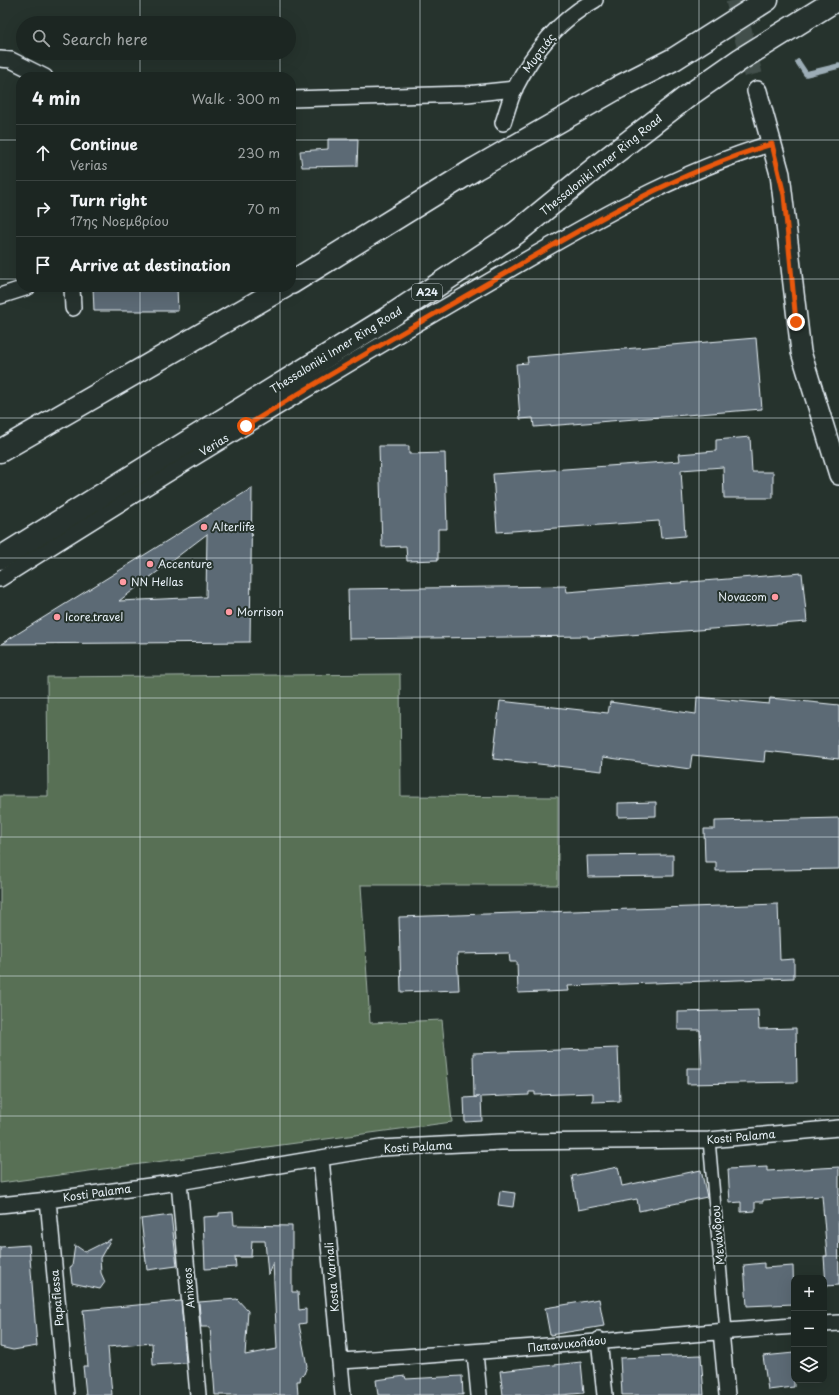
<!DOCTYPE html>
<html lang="en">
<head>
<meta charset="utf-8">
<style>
	:root { --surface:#1c2622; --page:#252e2a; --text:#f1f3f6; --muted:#a0a5a5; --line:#3a4340 }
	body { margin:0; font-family:"Playpen Sans",sans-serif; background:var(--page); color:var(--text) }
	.controls { position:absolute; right:12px; bottom:12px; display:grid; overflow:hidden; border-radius:8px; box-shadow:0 4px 16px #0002 }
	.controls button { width:36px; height:36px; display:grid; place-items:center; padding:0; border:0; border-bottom:1px solid var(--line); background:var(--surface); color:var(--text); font:20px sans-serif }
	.stop { position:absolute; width:12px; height:12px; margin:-9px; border:3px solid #ea580c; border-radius:50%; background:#fff }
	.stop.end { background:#ea580c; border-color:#fff; box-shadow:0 1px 4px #0008 }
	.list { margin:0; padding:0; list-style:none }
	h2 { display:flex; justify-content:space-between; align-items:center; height:52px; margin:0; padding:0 16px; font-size:17px }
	h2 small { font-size:13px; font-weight:400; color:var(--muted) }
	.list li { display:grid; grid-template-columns:26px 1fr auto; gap:12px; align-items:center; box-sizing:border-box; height:56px; padding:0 16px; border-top:1px solid var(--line) }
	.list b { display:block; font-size:15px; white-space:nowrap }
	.list p { margin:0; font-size:13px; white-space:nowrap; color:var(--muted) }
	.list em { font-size:13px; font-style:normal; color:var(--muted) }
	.icon { flex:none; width:22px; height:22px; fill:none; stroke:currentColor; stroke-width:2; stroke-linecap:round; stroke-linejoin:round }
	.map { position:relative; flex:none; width:839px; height:1395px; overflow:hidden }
	.search { position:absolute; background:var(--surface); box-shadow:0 4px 16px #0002; left:16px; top:16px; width:280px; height:44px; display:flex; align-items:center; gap:10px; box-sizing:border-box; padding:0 14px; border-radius:22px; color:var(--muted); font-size:15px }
	.panel { position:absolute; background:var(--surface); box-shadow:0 4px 16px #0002; left:16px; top:72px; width:280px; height:220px; border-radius:16px }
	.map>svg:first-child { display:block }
	.green { fill:#587055; stroke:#a0b0a6 }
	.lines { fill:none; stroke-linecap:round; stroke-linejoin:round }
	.stream { stroke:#9cadb6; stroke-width:5.5 }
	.building { fill:#5c6b74; stroke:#e8f1f8; fill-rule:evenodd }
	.tertiary-tunnel { stroke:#43504b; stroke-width:19; stroke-dasharray:19 10; stroke-linecap:butt }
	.pedestrian-casing { stroke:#e8f1f8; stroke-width:14 }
	.minor-casing { stroke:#e8f1f8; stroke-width:18 }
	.tertiary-casing { stroke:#e8f1f8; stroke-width:22 }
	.trunk-casing { stroke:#e8f1f8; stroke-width:25 }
	.pedestrian { stroke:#26332d; stroke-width:11 }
	.minor { stroke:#26332d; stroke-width:15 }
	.tertiary { stroke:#26332d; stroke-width:19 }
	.trunk { stroke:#26332d; stroke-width:22 }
	.route { stroke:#ea580c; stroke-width:5 }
	.grid { fill:none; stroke:#e8f1f8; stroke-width:1; stroke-opacity:0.55 }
	.poi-dot { fill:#ff9aa2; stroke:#26332d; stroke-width:1.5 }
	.labels { text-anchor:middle; stroke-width:4; stroke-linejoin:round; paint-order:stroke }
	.shield { fill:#26332d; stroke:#aeb8bb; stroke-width:1 }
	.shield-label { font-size:10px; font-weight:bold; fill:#e8f1f8 }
	.street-label { font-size:11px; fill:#e8f1f8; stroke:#26332d }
	.poi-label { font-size:11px; fill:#e8f1f8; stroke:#26332d; text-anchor:start }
</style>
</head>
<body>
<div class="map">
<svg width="839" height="1395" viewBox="0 0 839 1395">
	<rect width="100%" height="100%" fill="#26332d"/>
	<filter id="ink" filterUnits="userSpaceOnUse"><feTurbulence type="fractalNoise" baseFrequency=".025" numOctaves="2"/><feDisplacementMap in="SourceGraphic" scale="8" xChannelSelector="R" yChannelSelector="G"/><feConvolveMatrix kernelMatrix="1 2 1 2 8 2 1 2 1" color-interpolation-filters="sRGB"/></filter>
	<g filter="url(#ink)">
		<path class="green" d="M400 674 401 796 558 797V885H361L370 1023 442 1020 452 1122 0 1183V796H48L47 677Z"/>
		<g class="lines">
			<path class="stream" d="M798 62 806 74 839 66"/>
		</g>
		<path class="building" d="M328 139H358L357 166 302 167 300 151 328 149Z
			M93 287H177L178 311H94Z
			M756 338 762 409 534 427 533 418 520 419 516 364 528 363 527 357Z
			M750 437 752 472H773V498H724L723 467 681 470 685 536 661 538 659 521 497 532 493 474 680 461 679 454 716 451V440Z
			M379 446H409V454L445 453 447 529H438V560L407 561 406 546 382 547Z
			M252 488 250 642 1 644ZM207 534 206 597 119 601Z
			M802 573 807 622 588 638V636L349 639 348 589 566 586 567 592Z
			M697 697 769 704 770 698 839 705V759L765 751 764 762 692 755 690 769 603 757 602 771 493 759 500 701 608 713 610 702 696 714Z
			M656 802V816L618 817V803Z
			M839 818V869L716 871V862H705L704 829H715V821Z
			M673 855V876L588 877 587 856Z
			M778 904 780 960 794 959V978L568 986 569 991 518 993 517 962H510L509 953 457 954 459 990 401 992 399 917Z
			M758 1010 759 1029 796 1028 797 1082 687 1084V1068H702L700 1030H678V1012Z
			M618 1048 620 1101 593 1102V1093L535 1095V1092H529V1095L481 1097 482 1121 465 1122 464 1098 479 1097H474L473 1053Z
			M618 1167 622 1186 701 1170 707 1197 639 1211 637 1199 578 1210 572 1176Z
			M767 1167V1171L839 1167V1195L838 1196 839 1285 826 1286 824 1256H827L822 1196 763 1200V1202H755V1211L741 1212V1202L730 1203 728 1169Z
			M500 1191 515 1193 513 1207 498 1205Z
			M233 1212 234 1225 292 1226V1292H298L299 1310 306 1309V1323L299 1324 307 1366 304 1374 301 1375 300 1381H297L298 1395H215L210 1327H201L199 1302 237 1299 248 1311 245 1355 277 1349 273 1262 268 1275 265 1241H252L251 1257H235L236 1267 205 1269 203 1217 219 1216V1213Z
			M171 1215 177 1266 147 1270 141 1219Z
			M111 1239 100 1258 101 1273 105 1282 100 1289 72 1283 70 1267 72 1266 75 1245 85 1252Z
			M29 1245 37 1346 13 1350 0 1347V1247Z
			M764 1263V1268L793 1266 794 1304 747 1306 744 1265Z
			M599 1299 604 1326 550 1335 545 1308Z
			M181 1301 186 1363 153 1365 152 1343 108 1347 112 1395H86L83 1366H88L83 1310Z
			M794 1353V1387L768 1390 763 1356Z
			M701 1355 704 1395H622L620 1358Z
			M581 1362 584 1393 561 1395H503L500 1371Z
			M405 1376 406 1379 462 1376 463 1395H378L376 1380Z"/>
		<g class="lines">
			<path class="tertiary-tunnel" d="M735 0 757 91"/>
			<defs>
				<path id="pedestrian" d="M709 1140 726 1331"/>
				<path id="minor" d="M0 59 11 60 45 77
					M291 99 467 94 515 89
					M503 123C507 111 510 99 515 88 533 52 560 19 595 0
					M72 287 73 308
					M0 296 28 287
					M0 579C151 483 303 390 457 300 558 242 660 177 773 143
					M321 1158 343 1395
					M179 1182 198 1395
					M48 1200 66 1395
					M0 1205 48 1200 179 1182 380 1148 501 1142 709 1140 839 1128
					M824 1324 839 1323
					M721 1331 727 1395
					M599 1340 605 1395
					M475 1353 479 1395
					M340 1361C492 1352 643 1337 794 1326"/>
				<path id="tertiary" d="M757 91 780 174 801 352 839 475"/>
				<path id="trunk" d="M291 283 475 169 619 87 674 59 767 0
					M0 451 284 287
					M0 558 388 318 516 233 599 165 688 96 741 59 836 0"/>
			</defs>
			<use href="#pedestrian" class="pedestrian-casing"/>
			<use href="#minor" class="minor-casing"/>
			<use href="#tertiary" class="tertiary-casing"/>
			<use href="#trunk" class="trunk-casing"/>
			<use href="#pedestrian" class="pedestrian"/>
			<use href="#minor" class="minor"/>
			<use href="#tertiary" class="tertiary"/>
			<use href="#trunk" class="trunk"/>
		</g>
	</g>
	<g class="lines" filter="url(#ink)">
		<path class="route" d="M246 426C325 376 407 330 488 283 579 230 671 174 772 144L784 195 796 322"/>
	</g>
	<path class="grid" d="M140 0V23M280 0V23M420 0V1395M559 0V1395M699 0V1395M140 53V77M280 53V77M0 140H21M291 140H839M0 279H21M291 279H839M140 287V1395M280 287V1395M0 418H839M0 558H839M0 698H839M0 837H839M0 976H839M0 1116H839M0 1256H839"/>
	<g class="poi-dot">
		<circle cx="204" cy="527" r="4"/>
		<circle cx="150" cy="564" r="4"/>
		<circle cx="123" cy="582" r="4"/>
		<circle cx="775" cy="597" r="4"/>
		<circle cx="229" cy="612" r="4"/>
		<circle cx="57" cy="617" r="4"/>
	</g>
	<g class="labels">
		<rect class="shield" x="412" y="284" width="30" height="16" rx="3"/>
		<g class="shield-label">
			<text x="427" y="296">Α24</text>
		</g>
		<g class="street-label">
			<text transform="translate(539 53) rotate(-53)" y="4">Μυρτιάς</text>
			<text transform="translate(601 165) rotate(-39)" y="4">Thessaloniki Inner Ring Road</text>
			<text transform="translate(336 350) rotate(-32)" y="4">Thessaloniki Inner Ring Road</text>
			<text transform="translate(214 445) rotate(-31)" y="4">Verias</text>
			<text transform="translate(741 1137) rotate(-5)" y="4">Kosti Palama</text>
			<text transform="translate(418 1147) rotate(-3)" y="4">Kosti Palama</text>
			<text transform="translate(97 1193) rotate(-8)" y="4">Kosti Palama</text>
			<text transform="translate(718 1235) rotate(-95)" y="4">Μενάνδρου</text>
			<text transform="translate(332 1277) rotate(-95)" y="4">Kosta Varnali</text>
			<text transform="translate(189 1288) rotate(-95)" y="4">Anixeos</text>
			<text transform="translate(57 1298) rotate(-95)" y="4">Papaflessa</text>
			<text transform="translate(567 1344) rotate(-6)" y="4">Παπανικολάου</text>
		</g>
		<g class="poi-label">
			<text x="212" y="531">Alterlife</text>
			<text x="158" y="568">Accenture</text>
			<text x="131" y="586">NN Hellas</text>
			<text x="767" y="601" text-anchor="end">Novacom</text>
			<text x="237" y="616">Morrison</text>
			<text x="65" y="621">Icore.travel</text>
		</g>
	</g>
</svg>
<div class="controls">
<button>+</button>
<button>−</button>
<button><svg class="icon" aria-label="layers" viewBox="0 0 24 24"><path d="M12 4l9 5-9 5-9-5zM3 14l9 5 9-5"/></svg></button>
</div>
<div class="stop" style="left:246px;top:426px"></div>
<div class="stop end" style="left:796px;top:322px"></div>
<div class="search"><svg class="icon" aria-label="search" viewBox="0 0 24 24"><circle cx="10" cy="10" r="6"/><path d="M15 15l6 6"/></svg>Search here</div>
<section class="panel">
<h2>4 min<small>Walk · 300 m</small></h2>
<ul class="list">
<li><svg class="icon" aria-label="ahead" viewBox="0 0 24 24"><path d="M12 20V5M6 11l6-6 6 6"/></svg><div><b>Continue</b><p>Verias</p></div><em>230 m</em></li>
<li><svg class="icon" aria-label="right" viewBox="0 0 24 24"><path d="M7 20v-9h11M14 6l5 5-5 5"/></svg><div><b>Turn right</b><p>17ης Νοεμβρίου</p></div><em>70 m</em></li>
<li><svg class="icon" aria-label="arrive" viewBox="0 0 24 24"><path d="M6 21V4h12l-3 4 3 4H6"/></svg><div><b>Arrive at destination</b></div></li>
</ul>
</section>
</div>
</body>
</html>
